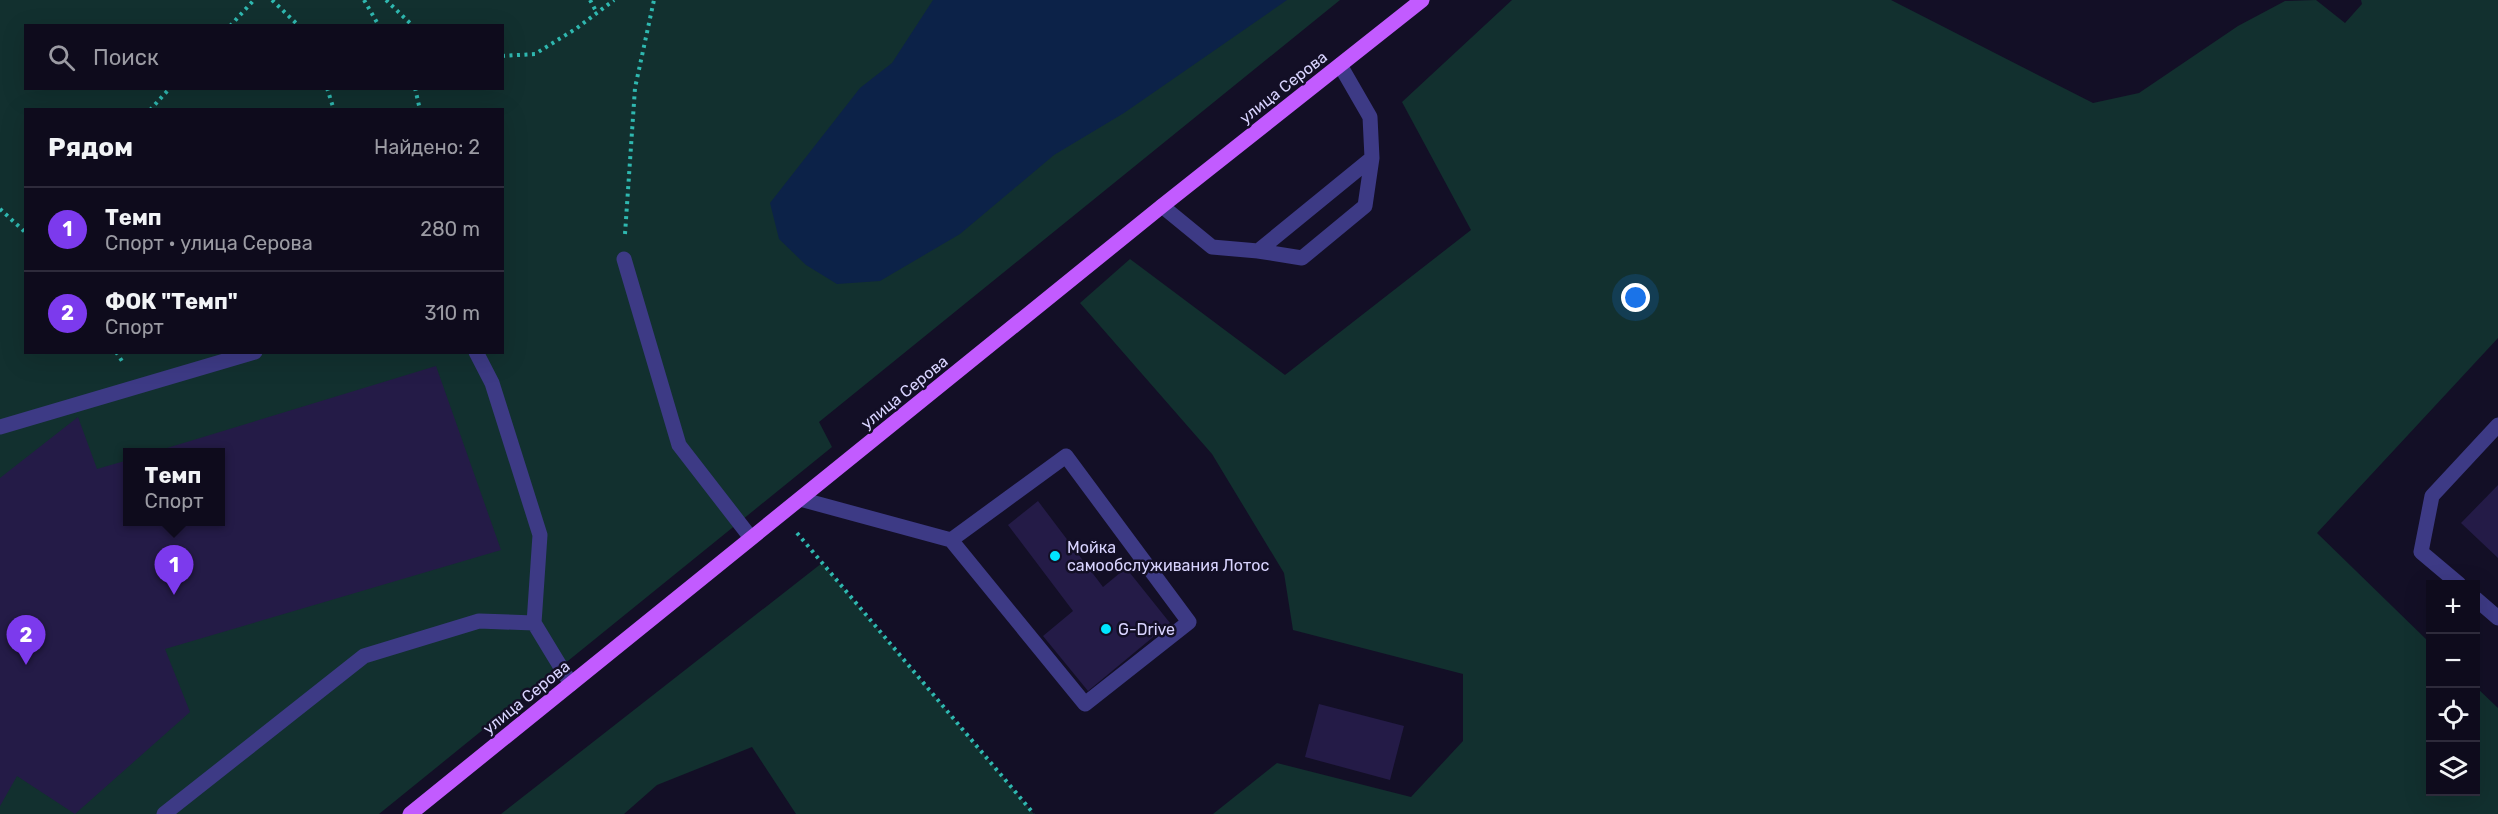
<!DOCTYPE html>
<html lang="ru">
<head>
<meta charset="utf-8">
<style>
	:root { --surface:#0e0b1c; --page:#171425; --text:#f1f3f6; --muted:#9b9ba3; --line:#2e2b3b; --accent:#7c3aed }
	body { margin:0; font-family:Rubik,sans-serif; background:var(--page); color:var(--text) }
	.controls { position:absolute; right:18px; bottom:18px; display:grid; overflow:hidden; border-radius:0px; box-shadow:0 6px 24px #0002 }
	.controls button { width:54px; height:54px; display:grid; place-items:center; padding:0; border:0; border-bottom:2px solid var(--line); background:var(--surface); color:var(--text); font:30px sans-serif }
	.you { position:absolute; left:1636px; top:298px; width:21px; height:21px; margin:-15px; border:4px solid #fff; border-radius:50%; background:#1a73e8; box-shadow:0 0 0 9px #1a73e833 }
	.badge { display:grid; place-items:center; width:39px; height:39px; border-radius:50%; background:var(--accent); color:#fff; font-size:20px; font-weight:700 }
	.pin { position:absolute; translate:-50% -50px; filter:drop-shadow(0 2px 3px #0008) }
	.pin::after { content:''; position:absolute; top:32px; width:21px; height:18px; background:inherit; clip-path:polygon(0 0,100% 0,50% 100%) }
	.popup { position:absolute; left:123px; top:448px; width:102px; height:78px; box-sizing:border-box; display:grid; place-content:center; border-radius:0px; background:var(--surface); filter:drop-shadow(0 2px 4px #0005); font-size:20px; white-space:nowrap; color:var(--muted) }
	.popup b { font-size:22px; color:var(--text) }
	.popup::after { content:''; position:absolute; left:50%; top:100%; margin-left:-12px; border:12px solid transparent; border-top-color:var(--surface) }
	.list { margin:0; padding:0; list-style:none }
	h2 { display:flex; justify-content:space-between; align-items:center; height:78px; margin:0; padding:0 24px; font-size:26px }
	h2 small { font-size:20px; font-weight:400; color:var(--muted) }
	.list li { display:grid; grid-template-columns:39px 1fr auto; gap:18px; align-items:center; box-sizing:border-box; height:84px; padding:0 24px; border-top:2px solid var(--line) }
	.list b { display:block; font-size:22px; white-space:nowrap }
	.list p { margin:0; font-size:20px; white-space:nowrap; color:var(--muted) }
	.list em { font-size:20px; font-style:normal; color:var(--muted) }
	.icon { flex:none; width:33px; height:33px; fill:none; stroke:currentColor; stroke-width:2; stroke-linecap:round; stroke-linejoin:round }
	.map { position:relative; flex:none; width:2498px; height:814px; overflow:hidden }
	.search { position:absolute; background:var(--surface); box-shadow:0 6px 24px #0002; left:24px; top:24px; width:480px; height:66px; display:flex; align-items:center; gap:15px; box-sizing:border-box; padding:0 21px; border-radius:0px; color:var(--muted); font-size:22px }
	.panel { position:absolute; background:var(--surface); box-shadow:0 6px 24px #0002; left:24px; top:108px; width:480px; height:246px; border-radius:0px }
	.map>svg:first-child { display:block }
	.green { fill:#12302f; fill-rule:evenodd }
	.water { fill:#0c2248 }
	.building { fill:#241b47 }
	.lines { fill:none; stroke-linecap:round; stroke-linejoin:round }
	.path { stroke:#2fb8b0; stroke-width:4; stroke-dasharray:3 4.5; stroke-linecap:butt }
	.minor { stroke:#3d3a85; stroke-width:15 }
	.major { stroke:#c25bff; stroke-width:15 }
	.poi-dot { fill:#00e5ff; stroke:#130f26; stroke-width:2 }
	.labels { text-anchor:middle; stroke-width:5; stroke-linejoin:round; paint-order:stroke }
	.street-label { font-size:16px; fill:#d9d4ff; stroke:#130f26 }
	.poi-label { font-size:16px; fill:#d9d4ff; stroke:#130f26; text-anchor:start }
</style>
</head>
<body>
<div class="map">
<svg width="2498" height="814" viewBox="0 0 2498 814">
	<rect width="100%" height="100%" fill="#130f26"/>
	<path class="green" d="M0 0H1340L819 422 832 447 379 814H0ZM26 26H502V88H26ZM26 110H502V352H26ZM128 452H220V522H128Z
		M1512 0H1891L2093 103 2139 93 2238 26 2285 1 2316 0 2345 23 2362 4 2361 0H2498V338L2317 533 2430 643V792H2476V687L2498 708V814H1213L1277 763 1411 797 1463 741V674L1293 630 1284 573 1212 454 1080 303 1130 259 1285 375 1471 230 1402 102Z
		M822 563 1034 814H796L752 747 657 785 624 814H501Z"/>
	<path class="water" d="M933 0H1287L1124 113 1054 155 960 234 880 281 837 284 806 265 779 239 770 203 860 88 892 63Z"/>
	<path class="building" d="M436 366 501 550 165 649 190 712 75 814 17 776 0 806V478L78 417 97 469 128 460V522H220V452H154Z
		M2498 485V558L2461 523Z
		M1038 501 1103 587 1126 568 1170 623 1088 691 1043 636 1073 611 1008 525Z
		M1319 704 1404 726 1390 780 1305 757Z"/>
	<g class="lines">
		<path class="path" d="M272 0 299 26
			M364 0 379 26
			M386 0 413 26
			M590 0 597 13
			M230 26 254 0
			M502 56 535 54 577 28 614 0
			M327 88 334 110
			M415 88 420 110
			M150 110 170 88
			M0 209 26 233
			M625 234 635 88 654 0
			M116 352 124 364
			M797 533 1034 814"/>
		<path class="minor" d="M1162 206 1212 247 1258 251 1372 158 1370 117 1340 65
			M1258 251 1302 258 1365 206 1372 158
			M624 259 679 445 751 538
			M476 352 492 383 540 535 534 623
			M0 427 255 352
			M800 499 951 540 1085 704 1189 622 1066 456 951 540
			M2459 584 2421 552 2432 496 2498 425
			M2476 599 2498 618
			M164 814 364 656 479 621 534 623 571 684"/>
		<path class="major" d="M410 814 1162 206 1422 0"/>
	</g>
	<g class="poi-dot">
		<circle cx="1055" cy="556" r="6"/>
		<circle cx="1106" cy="629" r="6"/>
	</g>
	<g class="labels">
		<g class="street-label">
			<text transform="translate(1283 87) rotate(-38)" y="6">улица Серова</text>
			<text transform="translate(904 392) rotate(-39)" y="6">улица Серова</text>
			<text transform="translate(526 697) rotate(-39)" y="6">улица Серова</text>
		</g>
		<g class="poi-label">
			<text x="1067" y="553">Мойка<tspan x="1067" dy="18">самообслуживания Лотос</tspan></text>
			<text x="1118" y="635">G-Drive</text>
		</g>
	</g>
</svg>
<div class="controls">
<button>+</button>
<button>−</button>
<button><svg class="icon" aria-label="locate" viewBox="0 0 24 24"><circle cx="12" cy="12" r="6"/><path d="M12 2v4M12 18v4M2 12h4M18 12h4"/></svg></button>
<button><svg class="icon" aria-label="layers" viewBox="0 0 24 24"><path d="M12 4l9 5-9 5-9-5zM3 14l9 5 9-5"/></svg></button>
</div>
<div class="you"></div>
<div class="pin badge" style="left:174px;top:595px">1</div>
<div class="popup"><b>Темп</b>Спорт</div>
<div class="pin badge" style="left:26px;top:665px">2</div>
<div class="search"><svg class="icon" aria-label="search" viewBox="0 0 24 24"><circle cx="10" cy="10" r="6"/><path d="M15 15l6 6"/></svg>Поиск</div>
<section class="panel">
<h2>Рядом<small>Найдено: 2</small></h2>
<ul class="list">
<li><span class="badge">1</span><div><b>Темп</b><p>Спорт · улица Серова</p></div><em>280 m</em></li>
<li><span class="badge">2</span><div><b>ФОК &quot;Темп&quot;</b><p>Спорт</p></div><em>310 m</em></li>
</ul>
</section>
</div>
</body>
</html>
